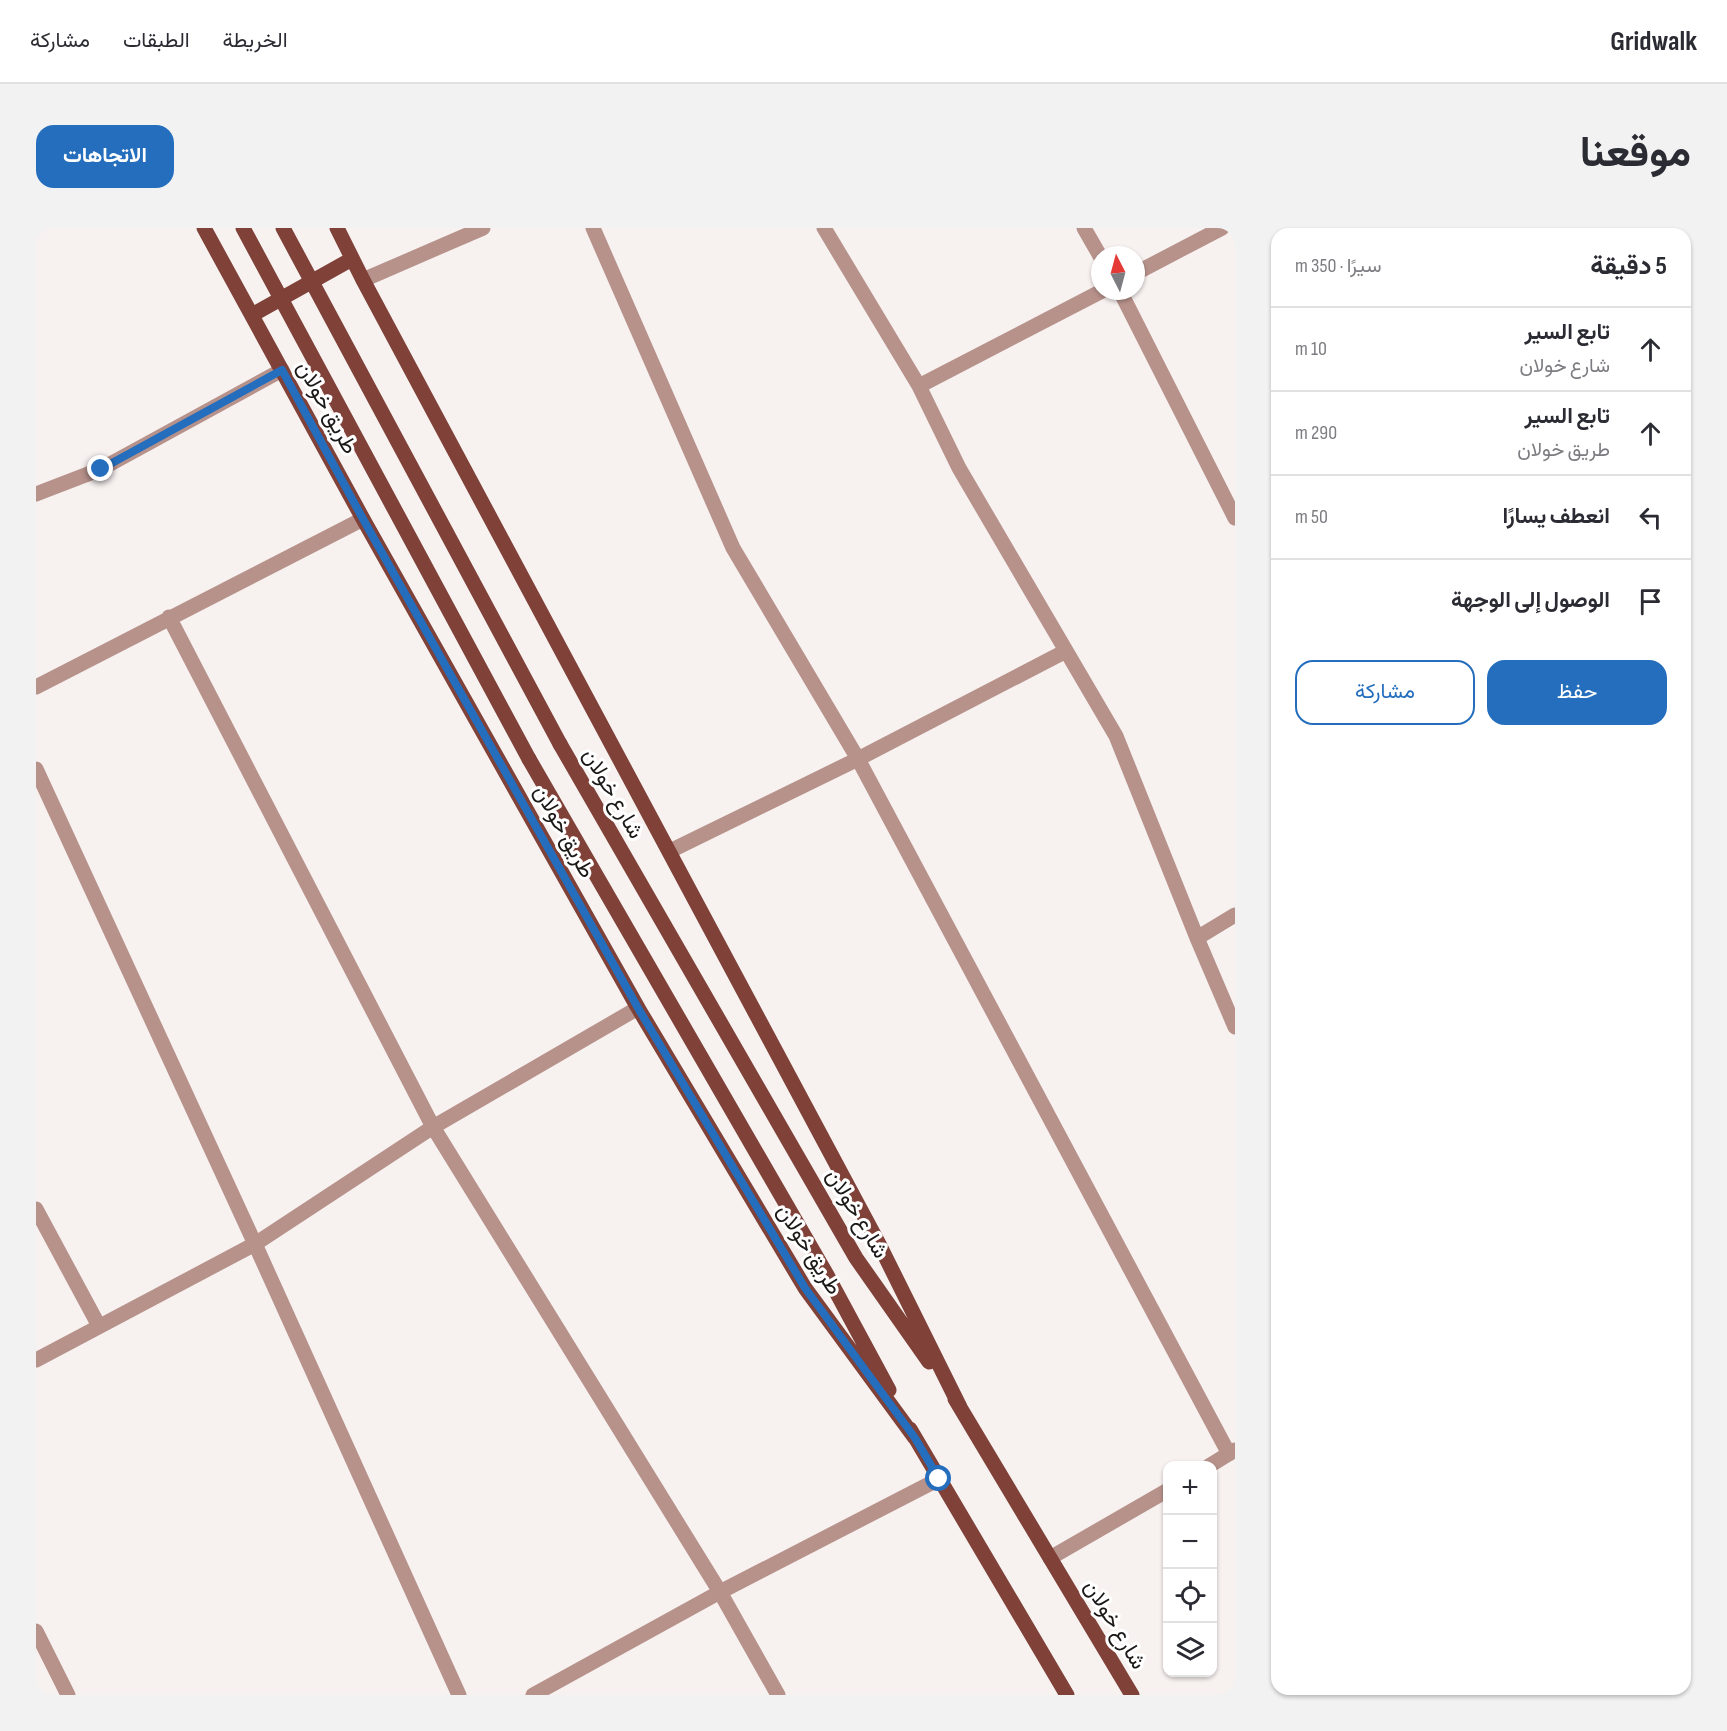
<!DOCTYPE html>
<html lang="ar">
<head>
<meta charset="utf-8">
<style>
	:root { --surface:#fff; --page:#f2f2f3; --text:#2b2b33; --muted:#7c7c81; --line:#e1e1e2; --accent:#246ebd }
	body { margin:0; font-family:"Sofia Sans Condensed",Vazirmatn,sans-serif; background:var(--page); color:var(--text); direction:rtl }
	.controls { position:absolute; right:18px; bottom:18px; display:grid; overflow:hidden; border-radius:12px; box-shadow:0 2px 4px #0004 }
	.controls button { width:54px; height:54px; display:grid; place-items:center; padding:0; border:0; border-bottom:2px solid var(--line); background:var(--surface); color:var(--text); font:30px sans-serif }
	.compass { position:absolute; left:1055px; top:18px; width:54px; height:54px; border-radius:50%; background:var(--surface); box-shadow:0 2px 4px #0004; rotate:354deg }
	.stop { position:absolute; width:18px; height:18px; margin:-14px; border:4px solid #246ebd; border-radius:50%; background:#fff }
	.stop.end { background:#246ebd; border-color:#fff; box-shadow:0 2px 6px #0008 }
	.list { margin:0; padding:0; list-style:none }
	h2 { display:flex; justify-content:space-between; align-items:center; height:78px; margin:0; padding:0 24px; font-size:26px }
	h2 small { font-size:20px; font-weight:400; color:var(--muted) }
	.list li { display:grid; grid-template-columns:39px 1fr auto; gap:18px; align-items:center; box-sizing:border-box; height:84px; padding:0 24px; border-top:2px solid var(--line) }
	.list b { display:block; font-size:22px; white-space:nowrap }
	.list p { margin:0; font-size:20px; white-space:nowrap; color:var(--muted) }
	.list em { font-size:20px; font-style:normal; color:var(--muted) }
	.actions { display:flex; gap:12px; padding:18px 24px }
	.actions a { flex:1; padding:14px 0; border:2px solid var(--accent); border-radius:18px; text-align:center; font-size:21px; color:var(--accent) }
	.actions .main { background:var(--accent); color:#fff }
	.icon { flex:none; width:33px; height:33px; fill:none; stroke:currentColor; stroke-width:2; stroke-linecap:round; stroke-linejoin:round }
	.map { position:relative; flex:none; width:1199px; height:1467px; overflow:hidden; direction:ltr; border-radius:18px }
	header { display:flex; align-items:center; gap:36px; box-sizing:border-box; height:84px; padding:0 30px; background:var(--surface); border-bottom:2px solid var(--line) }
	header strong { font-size:28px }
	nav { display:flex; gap:33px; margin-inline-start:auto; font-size:21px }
	.intro { display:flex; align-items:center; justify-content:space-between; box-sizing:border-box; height:144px; padding:0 36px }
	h1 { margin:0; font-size:42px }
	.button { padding:15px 27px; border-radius:18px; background:var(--accent); color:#fff; font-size:21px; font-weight:700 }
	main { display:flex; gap:36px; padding:0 36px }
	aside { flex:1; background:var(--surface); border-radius:18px; box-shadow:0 2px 4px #0004 }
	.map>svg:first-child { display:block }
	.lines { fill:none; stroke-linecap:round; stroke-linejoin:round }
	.minor { stroke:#b7928b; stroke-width:15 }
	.primary { stroke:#7f4138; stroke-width:15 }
	.primary-bridge { stroke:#7f4138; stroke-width:15 }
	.route { stroke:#246ebd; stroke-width:8 }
	.labels { text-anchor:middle; stroke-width:6; stroke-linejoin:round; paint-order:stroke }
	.street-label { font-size:22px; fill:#1b1918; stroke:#fff }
</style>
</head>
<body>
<header>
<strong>Gridwalk</strong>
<nav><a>الخريطة</a><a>الطبقات</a><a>مشاركة</a></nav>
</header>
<div class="intro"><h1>موقعنا</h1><a class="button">الاتجاهات</a></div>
<main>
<aside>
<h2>5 دقيقة<small>سيرًا · 350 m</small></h2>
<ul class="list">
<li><svg class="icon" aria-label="ahead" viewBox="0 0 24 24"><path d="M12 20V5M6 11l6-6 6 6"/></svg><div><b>تابع السير</b><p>شارع خولان</p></div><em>10 m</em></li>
<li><svg class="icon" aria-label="ahead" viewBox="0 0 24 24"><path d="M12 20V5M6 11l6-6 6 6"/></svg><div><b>تابع السير</b><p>طريق خولان</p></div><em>290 m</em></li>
<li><svg class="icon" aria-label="left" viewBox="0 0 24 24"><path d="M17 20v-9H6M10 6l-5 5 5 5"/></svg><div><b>انعطف يسارًا</b></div><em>50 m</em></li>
<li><svg class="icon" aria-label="arrive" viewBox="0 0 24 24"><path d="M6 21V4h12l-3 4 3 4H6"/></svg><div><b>الوصول إلى الوجهة</b></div></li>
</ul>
<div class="actions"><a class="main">حفظ</a><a>مشاركة</a></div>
</aside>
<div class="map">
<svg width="1199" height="1467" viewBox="0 0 1199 1467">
	<rect width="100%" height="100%" fill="#f7f1f0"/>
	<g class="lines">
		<path class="minor" d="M557 0 697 320 822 531 1193 1226
			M788 0 883 158 923 240 1080 508 1161 710 1199 799
			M1048 0 1064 28
			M1100 45 1186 0
			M327 52 447 0
			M1084 63 1199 290
			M883 158 1066 63
			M0 266 65 241 246 142
			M133 389 397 899 602 780
			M0 459 327 291
			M0 541 219 1016 423 1467
			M634 623 822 531 1030 423
			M1161 710 1199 687
			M0 981 63 1098
			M0 1132 219 1016 397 899 684 1364 742 1467
			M1173 1238 1199 1222
			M1014 1330 1132 1262
			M0 1403 32 1467
			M497 1467 684 1364 903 1251"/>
		<path class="primary" d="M168 0 327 291 602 780 769 1060 879 1210
			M301 0 327 52 843 1016 924 1179
			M216 87 316 31
			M524 516 820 1030 893 1134
			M493 531 791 1047 853 1162
			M919 1171 1096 1467
			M874 1201 1031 1467"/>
		<path class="primary-bridge" d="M207 0 493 531
			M247 0 524 516"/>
	</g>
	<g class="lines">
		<path class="route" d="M65 241 246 142 327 291 602 780 769 1060 879 1210 903 1251"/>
	</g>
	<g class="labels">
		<g class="street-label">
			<text transform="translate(292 179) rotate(61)" y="8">طريق خولان</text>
			<text transform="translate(578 565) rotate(60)" y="8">شارع خولان</text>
			<text transform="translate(529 603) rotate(61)" y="8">طريق خولان</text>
			<text transform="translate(822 985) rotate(59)" y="8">شارع خولان</text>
			<text transform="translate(774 1021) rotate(58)" y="8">طريق خولان</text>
			<text transform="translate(1080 1396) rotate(59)" y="8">شارع خولان</text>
		</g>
	</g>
</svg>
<div class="controls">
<button>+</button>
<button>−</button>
<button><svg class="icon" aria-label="locate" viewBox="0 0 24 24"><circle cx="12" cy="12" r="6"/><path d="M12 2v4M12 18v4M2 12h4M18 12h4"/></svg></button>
<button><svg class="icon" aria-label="layers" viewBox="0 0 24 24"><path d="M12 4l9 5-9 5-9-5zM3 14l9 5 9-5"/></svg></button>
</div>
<svg class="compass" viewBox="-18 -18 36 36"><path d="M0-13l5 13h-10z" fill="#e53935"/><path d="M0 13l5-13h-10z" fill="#7c7c81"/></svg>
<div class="stop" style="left:903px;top:1251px"></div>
<div class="stop end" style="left:65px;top:241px"></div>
</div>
</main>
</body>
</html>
